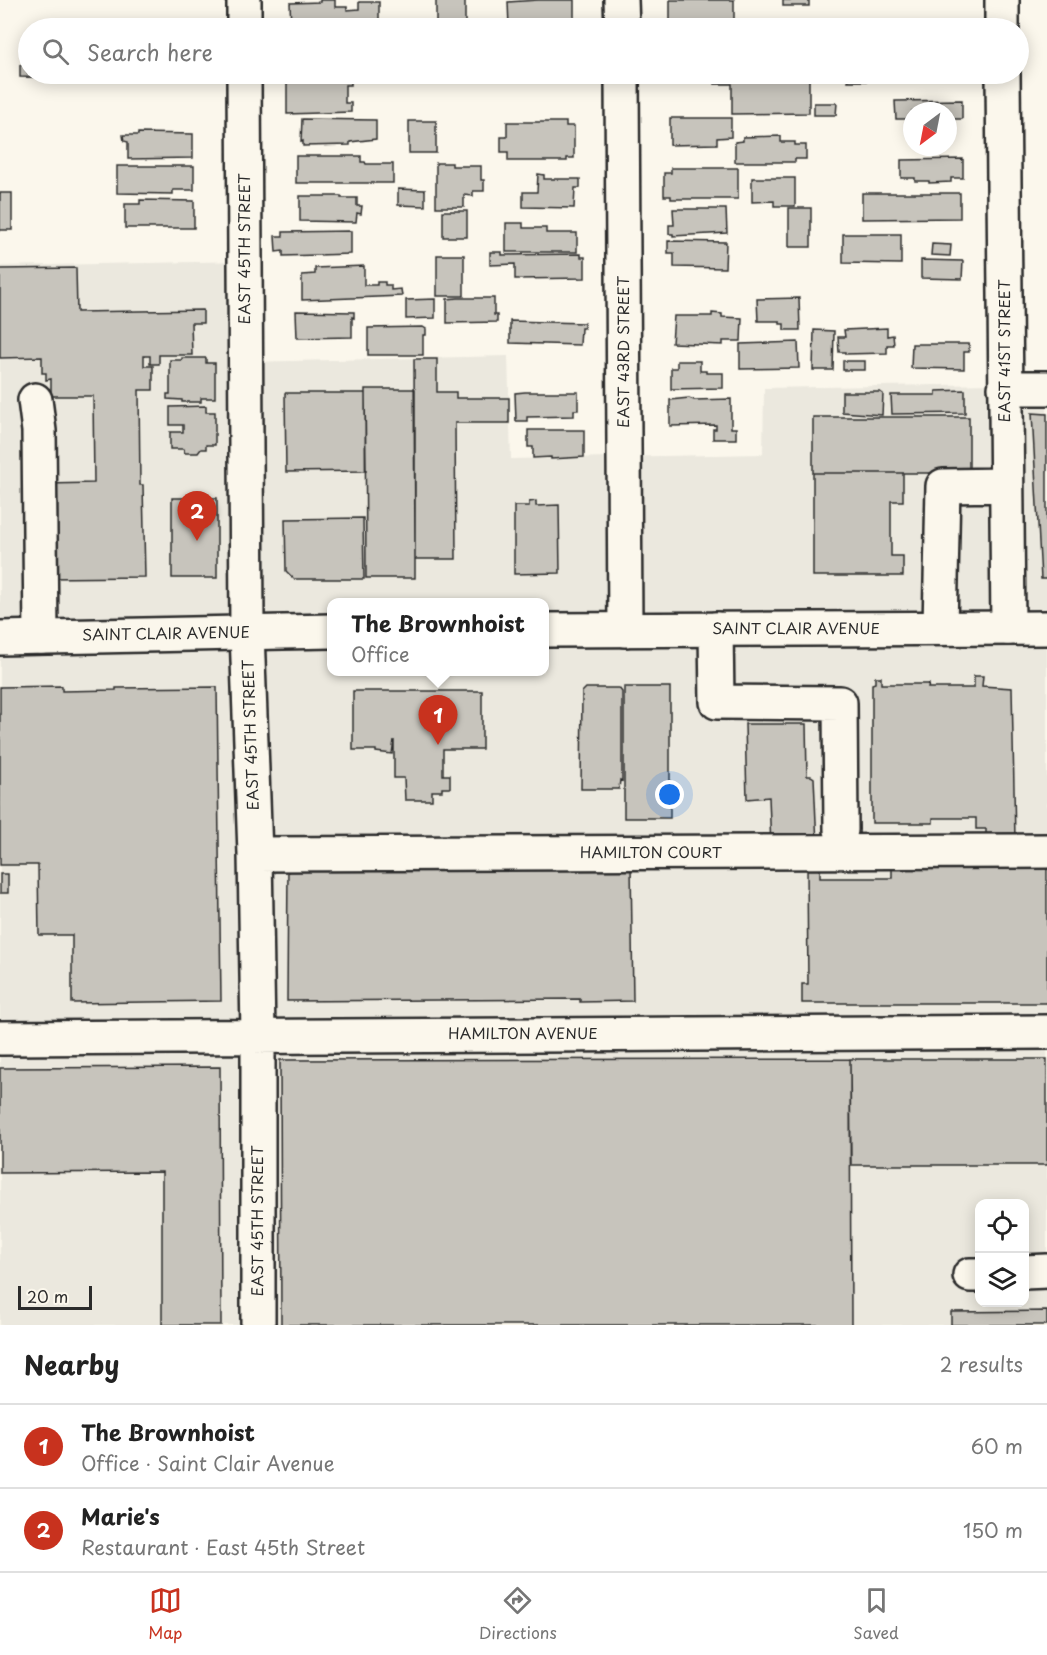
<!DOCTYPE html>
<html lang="en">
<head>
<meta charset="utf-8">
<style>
	:root { --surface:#fff; --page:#f6f6f6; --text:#222; --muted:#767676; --line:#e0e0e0; --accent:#c8321e }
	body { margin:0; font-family:"Playpen Sans",sans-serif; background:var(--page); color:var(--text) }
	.controls { position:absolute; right:18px; bottom:18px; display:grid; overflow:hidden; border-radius:12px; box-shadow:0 3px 15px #0003 }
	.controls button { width:54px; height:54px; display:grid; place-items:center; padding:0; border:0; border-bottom:2px solid var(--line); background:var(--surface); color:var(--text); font:30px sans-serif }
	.compass { position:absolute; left:903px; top:102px; width:54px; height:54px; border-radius:50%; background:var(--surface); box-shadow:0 3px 15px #0003; rotate:212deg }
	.scale { position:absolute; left:18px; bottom:15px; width:74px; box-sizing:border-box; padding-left:6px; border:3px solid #2b2b2b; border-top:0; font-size:16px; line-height:21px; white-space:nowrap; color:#2b2b2b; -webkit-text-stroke:4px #fbf7ec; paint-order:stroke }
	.you { position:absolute; left:670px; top:795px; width:21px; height:21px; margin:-15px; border:4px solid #fff; border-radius:50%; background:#1a73e8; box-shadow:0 0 0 9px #1a73e833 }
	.badge { display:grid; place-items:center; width:39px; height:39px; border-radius:50%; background:var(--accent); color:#fff; font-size:20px; font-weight:700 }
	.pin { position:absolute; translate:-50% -50px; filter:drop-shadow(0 2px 3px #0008) }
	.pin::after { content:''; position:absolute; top:32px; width:21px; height:18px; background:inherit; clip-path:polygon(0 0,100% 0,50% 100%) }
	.popup { position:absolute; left:327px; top:598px; width:222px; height:78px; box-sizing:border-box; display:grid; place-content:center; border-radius:12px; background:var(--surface); filter:drop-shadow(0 2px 4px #0005); font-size:20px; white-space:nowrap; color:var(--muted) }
	.popup b { font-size:22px; color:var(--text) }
	.popup::after { content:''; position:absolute; left:50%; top:100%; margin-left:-12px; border:12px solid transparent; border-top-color:var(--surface) }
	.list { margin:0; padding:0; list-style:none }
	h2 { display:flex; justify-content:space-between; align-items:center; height:78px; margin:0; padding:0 24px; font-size:26px }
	h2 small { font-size:20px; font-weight:400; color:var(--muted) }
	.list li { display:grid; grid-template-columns:39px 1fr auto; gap:18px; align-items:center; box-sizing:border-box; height:84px; padding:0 24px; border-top:2px solid var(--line) }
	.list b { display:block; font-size:22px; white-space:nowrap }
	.list p { margin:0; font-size:20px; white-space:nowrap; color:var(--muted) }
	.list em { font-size:20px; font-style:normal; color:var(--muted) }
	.icon { flex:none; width:33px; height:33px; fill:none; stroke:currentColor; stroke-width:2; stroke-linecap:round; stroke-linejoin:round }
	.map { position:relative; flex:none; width:1047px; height:1325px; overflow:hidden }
	.search { position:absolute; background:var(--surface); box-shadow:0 3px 15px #0003; left:18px; right:18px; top:18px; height:66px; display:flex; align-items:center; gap:15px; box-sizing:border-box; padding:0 21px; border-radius:33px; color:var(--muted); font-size:22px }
	.sheet { height:246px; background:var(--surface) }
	nav { display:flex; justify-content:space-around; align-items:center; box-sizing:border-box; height:84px; border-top:2px solid var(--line); background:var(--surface); font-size:16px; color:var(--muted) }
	nav a { display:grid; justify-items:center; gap:3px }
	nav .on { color:var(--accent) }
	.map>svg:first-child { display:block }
	.built { fill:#ebe8de; fill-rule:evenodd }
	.building { fill:#c7c4bc; stroke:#2b2b2b; stroke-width:1.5 }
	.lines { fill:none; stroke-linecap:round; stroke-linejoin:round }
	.minor-casing { stroke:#2b2b2b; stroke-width:38 }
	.major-casing { stroke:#2b2b2b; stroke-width:38 }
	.minor { stroke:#fbf7ec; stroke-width:33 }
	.major { stroke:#fbf7ec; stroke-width:33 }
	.labels { text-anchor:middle; stroke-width:5; stroke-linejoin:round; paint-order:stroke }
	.street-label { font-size:15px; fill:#2b2b2b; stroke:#fbf7ec }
</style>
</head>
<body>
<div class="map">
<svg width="1047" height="1325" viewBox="0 0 1047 1325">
	<rect width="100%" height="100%" fill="#fbf7ec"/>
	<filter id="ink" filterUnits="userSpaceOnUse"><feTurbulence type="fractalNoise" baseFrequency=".0167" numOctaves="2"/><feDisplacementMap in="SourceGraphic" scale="12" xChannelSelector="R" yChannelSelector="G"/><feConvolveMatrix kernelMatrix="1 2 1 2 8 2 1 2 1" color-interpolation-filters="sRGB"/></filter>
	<g filter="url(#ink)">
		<path class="built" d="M245 261 246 362 508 356 511 459 763 454 764 388 1047 383V1325H0V266ZM332 602H544V672H332ZM980 1204H1024V1302H980Z"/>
		<path class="building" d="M320 0H335V7H347V10L359 9V2H379V28L291 27 290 3 320 2Z
			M436 0H465V26H436Z
			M538 0H574V26H509L508 2Z
			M670 0H734V27L670 28Z
			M783 0H809V6H783Z
			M27 58 28 74H79V78L20 77V65L27 64Z
			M345 74 346 78H351V85H345V103H351V112L287 114V76Z
			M709 74H809V113L732 114V84H715V74Z
			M829 74H880V78H878V81H848V78L829 77Z
			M924 74H960V77H928V75Z
			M962 100V119H950V124H948V111H912V119H896L895 101Z
			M814 103H837L836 115H814Z
			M670 118H731V137L717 138V144L670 145Z
			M302 119 376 120V139L350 142V145L303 146V141L301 142Z
			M409 121H436V153H409Z
			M507 122H566V126H574V158H567V161H508V152H501V137H507Z
			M138 133 193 134V158L128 159V142L124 141 123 135H138Z
			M781 136V142H795V145H806V159H795V162H735V142L743 141V137Z
			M296 156H361V162H365L366 164H393V183H296Z
			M963 159V178H951V182L929 183V181H915V178H901V160Z
			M436 163H452V166H481V180H484V191H473V196L464 195V207H436Z
			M117 166H194V190H173V194L117 193Z
			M671 168H738V199H671V196H664V173H671Z
			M538 174 544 175V179H580V188H575L574 208 523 207V192H537Z
			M752 178H795V206H774V201L752 202Z
			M398 189 425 190V206L398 205Z
			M0 193H12V230H0Z
			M862 193H960V218L862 219Z
			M300 196H341V198H357V206H362L361 214 357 213 356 222 300 221Z
			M140 200 194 201V228H125V204H140Z
			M789 208H811V247H789Z
			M673 209H726L727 233 673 236V234H669V225H674Z
			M443 211H467V237H443Z
			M506 223H523V228H546V233H577V252H506Z
			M351 231V254L283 256V251L276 252 275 236H283V232Z
			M843 234H901V264L843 263Z
			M668 241 726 242 725 268 674 267V253H668Z
			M932 244 951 245 950 256 931 255Z
			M490 252H502V255L581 254V257H585V278L515 279V264L490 265Z
			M437 255H464V296H437Z
			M921 260 963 261 962 279 921 278Z
			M364 266V285H377V282H385V285H391V290L401 289 402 296 302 300V275L315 274V268Z
			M76 268 77 312 203 310V323H191L192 355H159V364H150V356H144V366H153V390H139L140 485H143L145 577 47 578 46 484 94 483 93 396H51V379L46 380V373H42V357L0 358V269Z
			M458 298H494V315H497V322L447 323V299Z
			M799 298 800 330H784V324H780V321H758L757 299Z
			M435 299V318L406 319V300Z
			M296 311 354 312V318L352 317V337L297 338Z
			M712 313 722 314V317L742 318 741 341H723V345L672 343 674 316H712Z
			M510 321 584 323V328H581L580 345 510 343Z
			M423 327 426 329V335H423V355H368V328Z
			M887 328V336L893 335 894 345H887V353L845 354V352H839L838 337H845L844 330Z
			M814 330 834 331 833 370H813Z
			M798 342 799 368 740 369V344Z
			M912 344H969V352H964V369L911 368Z
			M182 358H206V363H215V398H201V402H182V400L167 399V394H170V360H182Z
			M414 359H437V392H456V398H509V423H455L456 559H415Z
			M677 361H700V371H706V373H723V388L671 389V368H677Z
			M843 361H865V370H843Z
			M365 389H415V578H366Z
			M965 390V413L892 414 891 395H936V391Z
			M525 392H578V410H574V416L527 417V421H516L515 393Z
			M842 392H880L883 394 882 415 842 412Z
			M285 393H365L366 471 286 472Z
			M689 398 694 400 731 399V428H736V439H713V429H716V425L670 426V400Z
			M206 406V412H215V445H206V449H201L198 453H185L183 449H170V432H183V425H170V407Z
			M1032 413 1047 414V579H1041Z
			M813 417H969V473H813Z
			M528 430H584V457L551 459V457L533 458V447H528Z
			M813 473H903V501H891V556H903V576H813Z
			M172 498H217V578H172Z
			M536 501V506L559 505 560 573 514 574V506H529V502Z
			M363 518 364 579H294L286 571 285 519Z
			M974 676H983L982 686 1012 688 1015 840 986 841V829H976V818H933V823H872V684L875 683V677H881V684H929L928 688H974Z
			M62 686V691L116 690V688L217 687 221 1001 72 1003V935H39L38 865H0V687Z
			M624 687H670V818H624Z
			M586 688H619L622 692V781L620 780 619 789H581L582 692Z
			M353 691H482V749H443V775H450V788H442V791H432V800H405L404 778H394V740L392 754 376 752V750H353Z
			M745 724H806L807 776H811L814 778 817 845 771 847 769 797 747 799Z
			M892 864H1047V1003H802V984H808L807 866 820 867V878H892Z
			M288 865 631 866 633 1001 580 1002V999L287 1001Z
			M0 874H8V893H0Z
			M850 1059H1047V1165H851Z
			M850 1059 851 1325H281L280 1060Z
			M220 1067 221 1325H162V1172L0 1173V1068Z
			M1047 1311V1325H951V1312Z"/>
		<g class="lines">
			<defs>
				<path id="minor" d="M244 0V28
					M621 0 622 28
					M1002 0V28
					M244 74 247 632 255 854 258 1035V1325
					M622 74 625 630
					M1003 74 1008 628
					M1005 388H1047
					M35 400 39 431 41 637
					M940 628 943 486 1006 485
					M716 629 717 702 840 703 841 830
					M255 854 1047 851
					M0 1038 1047 1032
					M1024 1272 1047 1271
					M970 1275H980"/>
				<path id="major" d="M544 630 1047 628
					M0 638 332 631"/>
			</defs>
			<use href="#minor" class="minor-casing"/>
			<use href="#major" class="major-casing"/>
			<use href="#minor" class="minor"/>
			<use href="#major" class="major"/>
		</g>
	</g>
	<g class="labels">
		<g class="street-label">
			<text transform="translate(245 249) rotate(-90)" y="5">EAST 45TH STREET</text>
			<text transform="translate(1005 351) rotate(-90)" y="5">EAST 41ST STREET</text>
			<text transform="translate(624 352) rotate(-90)" y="5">EAST 43RD STREET</text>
			<text x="796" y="634">SAINT CLAIR AVENUE</text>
			<text transform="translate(166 634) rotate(-1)" y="5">SAINT CLAIR AVENUE</text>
			<text transform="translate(251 735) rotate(-92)" y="5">EAST 45TH STREET</text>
			<text x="651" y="858">HAMILTON COURT</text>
			<text x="523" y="1039">HAMILTON AVENUE</text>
			<text transform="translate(258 1221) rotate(-90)" y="5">EAST 45TH STREET</text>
		</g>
	</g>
</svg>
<div class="controls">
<button><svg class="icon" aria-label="locate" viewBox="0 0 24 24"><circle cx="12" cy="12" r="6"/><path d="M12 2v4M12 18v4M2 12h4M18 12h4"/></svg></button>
<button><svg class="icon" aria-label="layers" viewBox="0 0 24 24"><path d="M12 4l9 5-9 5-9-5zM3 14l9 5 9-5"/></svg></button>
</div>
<svg class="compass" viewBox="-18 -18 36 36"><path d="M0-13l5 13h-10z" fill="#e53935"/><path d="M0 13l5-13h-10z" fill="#767676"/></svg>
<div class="scale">20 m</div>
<div class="you"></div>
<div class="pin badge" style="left:438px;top:745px">1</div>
<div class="popup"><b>The Brownhoist</b>Office</div>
<div class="pin badge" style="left:197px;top:541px">2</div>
<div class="search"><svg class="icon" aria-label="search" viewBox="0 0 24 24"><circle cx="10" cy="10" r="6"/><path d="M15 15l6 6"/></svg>Search here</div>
</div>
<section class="sheet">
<h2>Nearby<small>2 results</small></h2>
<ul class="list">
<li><span class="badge">1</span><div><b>The Brownhoist</b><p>Office · Saint Clair Avenue</p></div><em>60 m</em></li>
<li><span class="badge">2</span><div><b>Marie's</b><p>Restaurant · East 45th Street</p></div><em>150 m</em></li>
</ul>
</section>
<nav>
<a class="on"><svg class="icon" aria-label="map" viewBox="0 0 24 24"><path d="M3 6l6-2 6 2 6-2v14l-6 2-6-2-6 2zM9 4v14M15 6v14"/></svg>Map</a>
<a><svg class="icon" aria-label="directions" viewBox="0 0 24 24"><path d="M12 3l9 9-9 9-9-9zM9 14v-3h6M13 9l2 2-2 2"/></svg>Directions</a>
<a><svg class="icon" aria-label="saved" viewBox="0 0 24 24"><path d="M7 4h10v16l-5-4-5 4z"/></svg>Saved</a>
</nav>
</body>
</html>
